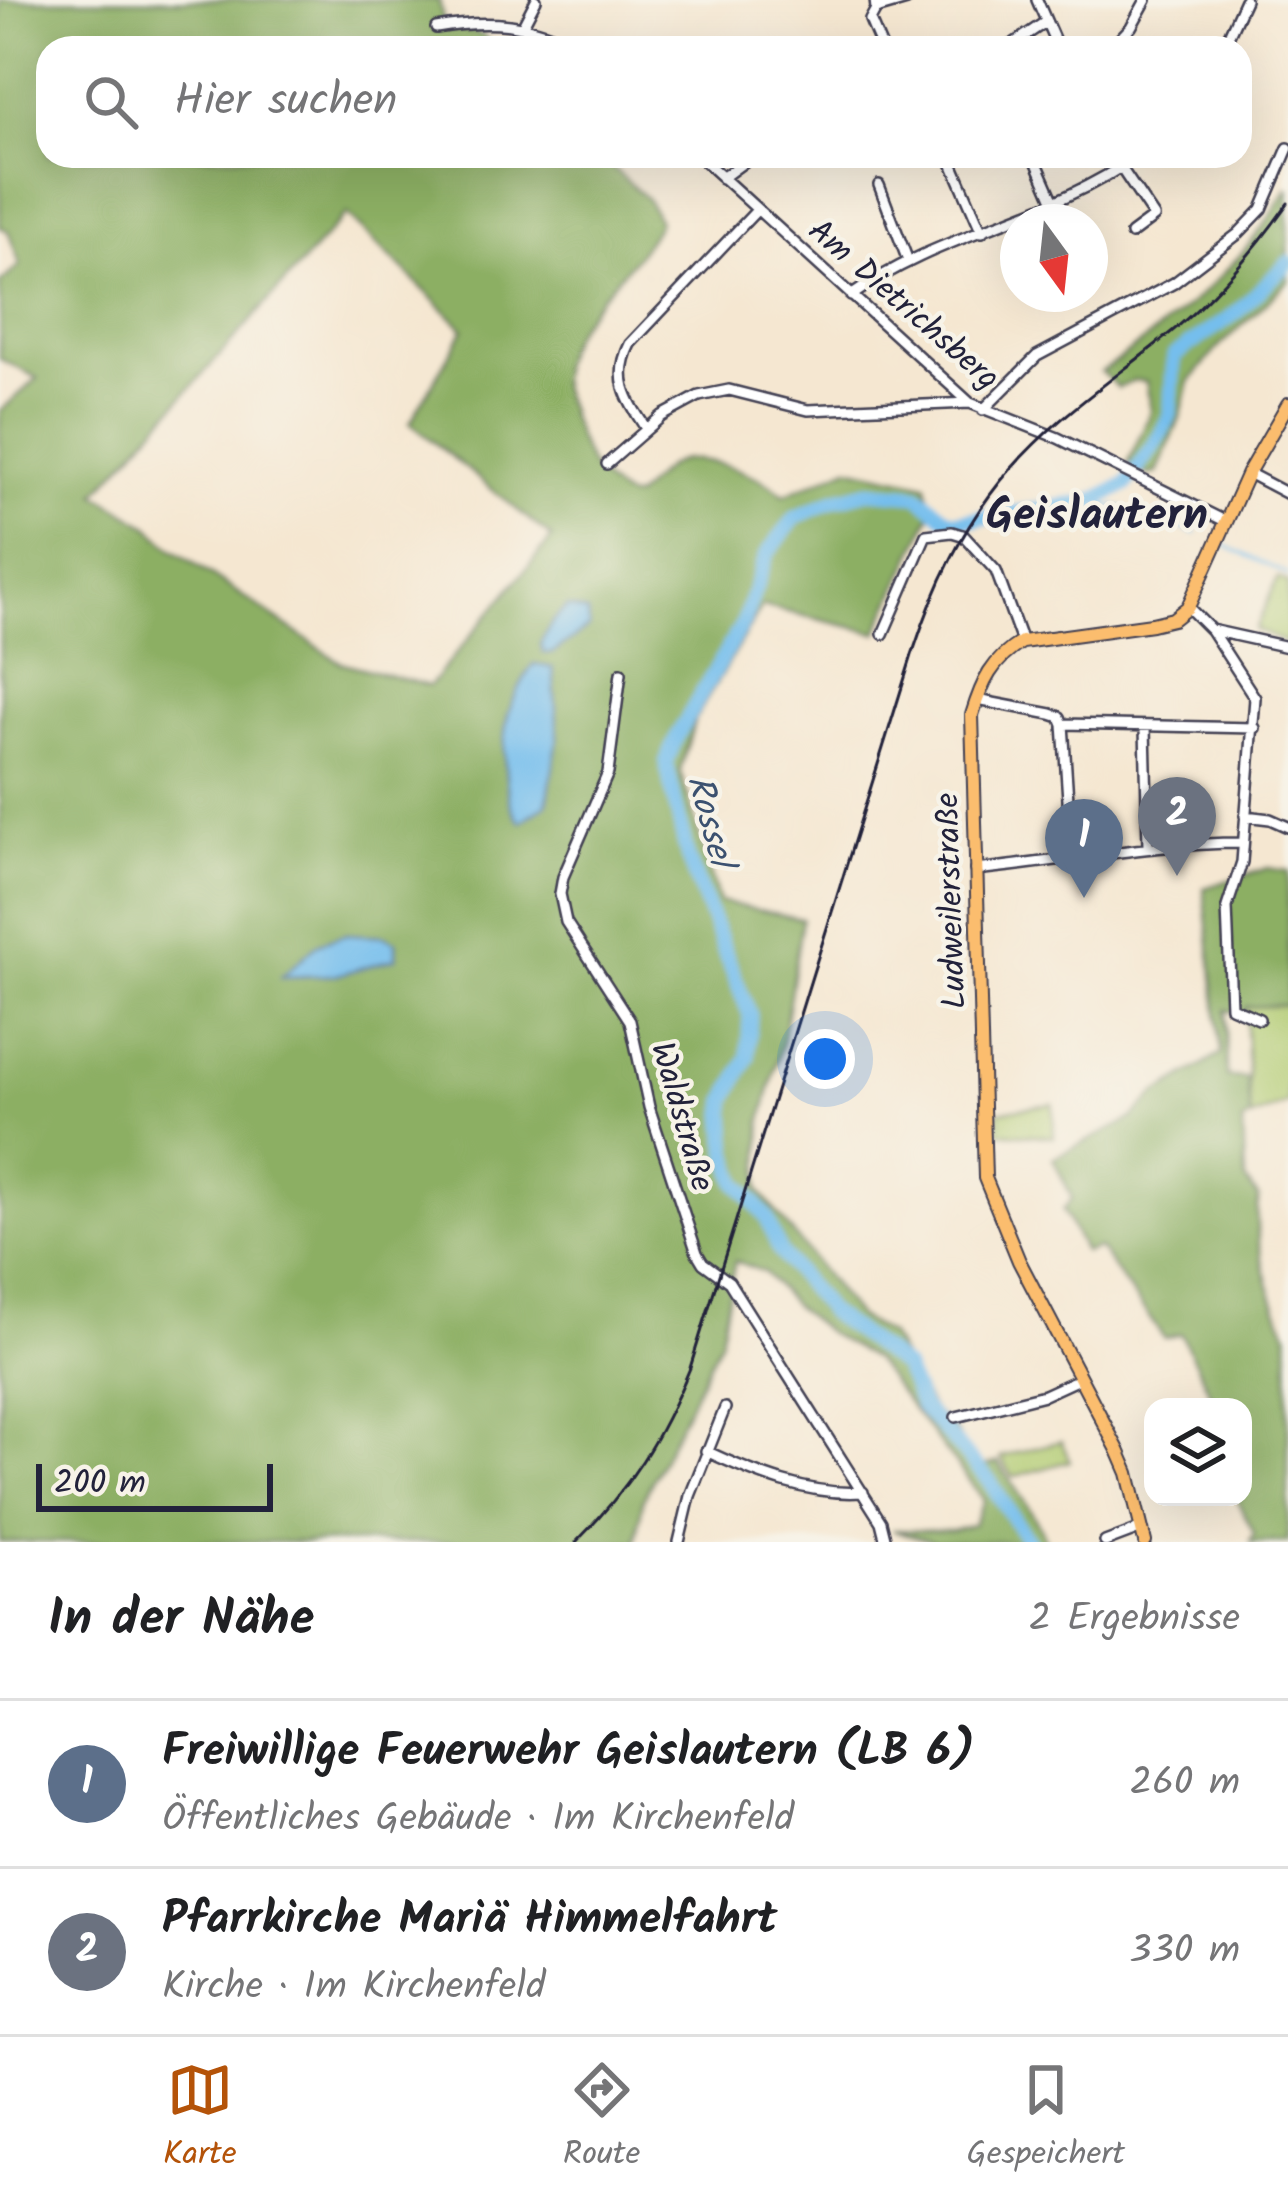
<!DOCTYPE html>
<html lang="de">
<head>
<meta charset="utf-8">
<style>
	:root { --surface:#fff; --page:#f2f2f2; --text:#202124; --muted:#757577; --line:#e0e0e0; --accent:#b45309 }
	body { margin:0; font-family:Kalam,sans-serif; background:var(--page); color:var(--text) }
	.controls { position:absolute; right:36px; bottom:36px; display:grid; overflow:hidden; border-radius:24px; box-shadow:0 12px 48px #0002 }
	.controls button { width:108px; height:108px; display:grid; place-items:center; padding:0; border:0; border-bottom:3px solid var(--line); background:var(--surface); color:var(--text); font:60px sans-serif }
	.compass { position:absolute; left:1000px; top:204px; width:108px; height:108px; border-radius:50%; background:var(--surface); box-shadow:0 12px 48px #0002; rotate:165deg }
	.scale { position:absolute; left:36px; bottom:30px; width:237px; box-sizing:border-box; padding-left:12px; border:6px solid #22223b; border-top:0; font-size:33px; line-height:42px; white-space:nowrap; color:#22223b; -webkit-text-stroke:9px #f7f3e8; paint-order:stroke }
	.you { position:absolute; left:825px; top:1059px; width:42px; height:42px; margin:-30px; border:9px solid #fff; border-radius:50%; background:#1a73e8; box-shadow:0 0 0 18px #1a73e833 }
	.badge { display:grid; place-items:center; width:78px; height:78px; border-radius:50%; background:var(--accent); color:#fff; font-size:39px; font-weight:700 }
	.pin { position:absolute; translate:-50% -99px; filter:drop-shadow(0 3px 6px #0008) }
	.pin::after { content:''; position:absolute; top:63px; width:42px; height:36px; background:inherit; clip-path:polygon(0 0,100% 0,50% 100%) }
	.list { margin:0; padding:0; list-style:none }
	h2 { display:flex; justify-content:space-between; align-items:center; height:156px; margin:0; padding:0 48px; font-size:51px }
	h2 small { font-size:39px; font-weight:400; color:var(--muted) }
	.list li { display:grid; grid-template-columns:78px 1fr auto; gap:36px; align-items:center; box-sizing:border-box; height:168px; padding:0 48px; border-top:3px solid var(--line) }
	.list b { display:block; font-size:45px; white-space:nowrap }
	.list p { margin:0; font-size:39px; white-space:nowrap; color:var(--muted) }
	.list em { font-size:39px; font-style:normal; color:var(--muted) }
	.icon { flex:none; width:66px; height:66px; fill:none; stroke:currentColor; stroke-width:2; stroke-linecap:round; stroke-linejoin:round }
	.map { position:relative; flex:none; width:1288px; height:1542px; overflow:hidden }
	.search { position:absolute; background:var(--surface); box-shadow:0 12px 48px #0002; left:36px; right:36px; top:36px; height:132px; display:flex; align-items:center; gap:30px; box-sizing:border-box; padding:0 42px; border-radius:36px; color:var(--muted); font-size:45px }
	.sheet { height:492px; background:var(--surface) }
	nav { display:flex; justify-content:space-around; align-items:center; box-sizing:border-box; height:168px; border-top:3px solid var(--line); background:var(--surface); font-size:33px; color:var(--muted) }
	nav a { display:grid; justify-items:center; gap:6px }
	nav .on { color:var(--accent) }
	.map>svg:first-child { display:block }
	.green { fill:#b1cb71; stroke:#6a7656; stroke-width:3 }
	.forest { fill:#8caf63; stroke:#57684f; stroke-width:3; fill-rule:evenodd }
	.water { fill:#74beed; stroke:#4b7094; stroke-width:3 }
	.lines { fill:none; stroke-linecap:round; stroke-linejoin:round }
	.stream { stroke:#74beed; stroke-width:3 }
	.river { stroke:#74beed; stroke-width:15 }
	.minor-casing { stroke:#424052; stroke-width:14 }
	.major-casing { stroke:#424052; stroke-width:16 }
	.minor { stroke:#fff; stroke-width:9 }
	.major { stroke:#fbbd6e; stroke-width:12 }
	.rail { stroke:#22223b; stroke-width:3 }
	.labels { text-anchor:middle; stroke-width:9; stroke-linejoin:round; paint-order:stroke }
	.street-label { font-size:33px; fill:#22223b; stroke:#f7f3e8 }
	.water-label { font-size:36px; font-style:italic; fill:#3b5170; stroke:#f7f3e8 }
	.district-label { font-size:45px; font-weight:bold; fill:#22223b; stroke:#f7f3e8 }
</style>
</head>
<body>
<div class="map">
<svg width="1288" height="1542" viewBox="0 0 1288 1542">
	<rect width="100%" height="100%" fill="#f7f3e8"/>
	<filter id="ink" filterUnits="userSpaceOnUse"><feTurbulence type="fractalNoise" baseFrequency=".00833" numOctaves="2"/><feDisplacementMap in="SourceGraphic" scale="24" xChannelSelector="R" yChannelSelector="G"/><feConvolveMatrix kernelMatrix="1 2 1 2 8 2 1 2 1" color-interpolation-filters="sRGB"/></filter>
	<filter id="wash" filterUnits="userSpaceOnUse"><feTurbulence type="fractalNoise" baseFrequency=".004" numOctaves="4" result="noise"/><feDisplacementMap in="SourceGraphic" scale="48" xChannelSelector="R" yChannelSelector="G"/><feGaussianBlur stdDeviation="2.7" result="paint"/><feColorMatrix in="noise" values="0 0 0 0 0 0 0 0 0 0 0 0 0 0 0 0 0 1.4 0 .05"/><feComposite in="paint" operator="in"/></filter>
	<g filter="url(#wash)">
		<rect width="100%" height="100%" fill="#f5e7d1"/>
		<path class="green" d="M1278 578 1288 583V644L1255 630Z
			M1288 1005V1103L1250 1118 1245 1007Z
			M1053 1104 1054 1137 999 1132 998 1111Z
			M1061 1441 1070 1461 1013 1477 1001 1457Z"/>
		<path class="forest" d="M0 0H439L445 29 473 31 486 37 490 48H48V156H599L647 199 659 221C637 272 553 325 560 383 562 398 569 413 574 427 585 461 596 481 628 498L635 497C646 487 658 473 670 465 697 449 763 475 784 495L849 467 927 484 931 514 877 633 762 606 695 719 680 771 719 902 802 919 783 1039 762 1120 759 1190 857 1316 889 1335 933 1411 952 1425 971 1461 979 1467 999 1462C1014 1490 1036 1512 1046 1542H936L892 1530 952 1531 973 1525 984 1500 873 1359 828 1333 796 1308 764 1272 735 1261 720 1341 643 1499 636 1542H0V411L38 378 0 359V283L20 265 8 231 0 227ZM346 214 464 329 410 423 552 538 429 686 340 662 173 549 148 526 96 494Z
			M1288 187V282L1218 348 1189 382 1180 418 1157 473 1148 475 1128 463 1151 411 1146 382 1134 380 1118 388 1101 372C1174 321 1245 267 1288 187Z
			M1268 868 1288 871V1005L1246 1007 1245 1015 1226 1010 1227 1077 1247 1078 1250 1118 1243 1122 1245 1180 1259 1198C1250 1235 1271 1298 1288 1334V1542H1250L1254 1533 1235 1497H1243V1407H1217L1181 1334 1164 1338 1099 1248 1084 1252 1063 1210 1072 1198 1053 1158 1132 1119 1156 1094 1221 1054 1204 888Z"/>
		<path class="water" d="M568 607 588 613 589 627 553 653H543L541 643C548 628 554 617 568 607Z
			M533 664 553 668 558 737 547 804 521 822C509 807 508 796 506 776 501 725 506 708 533 664Z
			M346 934 384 936 396 942V958L337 975 281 977 319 943Z"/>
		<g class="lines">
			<path class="stream" d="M1090 502 1126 509 1196 533
				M1224 545 1288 575"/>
			<path class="river" d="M1028 1542 989 1480 922 1407 904 1367 829 1312 780 1252 766 1216 737 1182 728 1151 725 1113 727 1099 748 1057 750 1015 688 859 666 762 678 734 744 621 767 554 795 518 834 500 869 491 917 495 948 519 958 521 1090 502 1126 485 1157 441 1170 415 1174 356 1236 313 1288 263"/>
		</g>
	</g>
	<g filter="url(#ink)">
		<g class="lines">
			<defs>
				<path id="minor" d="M875 0 876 9 870 20 882 48
					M1037 0 1058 48
					M876 9 907 0
					M523 25 536 0
					M436 28C488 19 532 22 579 48
					M1007 48 1044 23
					M1111 48 1131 27 1146 0
					M1223 48 1245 0
					M699 156 970 403 1058 438 1225 521
					M949 156 982 232
					M1034 156 1054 202
					M1113 156 1154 217 1131 234
					M722 178 752 156
					M879 185 908 261
					M851 296C937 233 1050 219 1137 156
					M983 410 1037 356 1174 283 1238 234 1262 209 1288 148
					M645 427C626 398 613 378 630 344L757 210
					M607 464 662 416 699 396 729 390 808 410 970 403
					M1248 473 1288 494
					M963 535 996 571 1022 642
					M1188 607 1211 630 1255 698 1242 862 1227 907 1231 1007 1259 1019
					M1211 630 1288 647
					M883 634 926 535 952 532 962 535
					M621 673 608 773 563 877 560 894 566 922 630 1021 649 1107 697 1253 703 1263 729 1282 881 1522 886 1542
					M977 700 1051 714 1060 717 1063 724 1255 728
					M1063 724 1072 860
					M1145 728 1148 845
					M1245 816 1270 819 1288 827
					M975 870C1065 861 1153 843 1243 843
					M956 1417 1044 1395 1081 1378
					M706 1451C755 1474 809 1496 863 1492
					M679 1542 690 1496 725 1408
					M1105 1542 1142 1528"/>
				<path id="major" d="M1145 1542 1128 1473 1118 1450 1019 1261 985 1178 972 715C982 682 992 660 1022 642L1152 624 1173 619 1188 607 1248 473 1288 404"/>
			</defs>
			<use href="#minor" class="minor-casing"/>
			<use href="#major" class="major-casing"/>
			<use href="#minor" class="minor"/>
			<use href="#major" class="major"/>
			<path class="rail" d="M576 1542C630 1488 661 1438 690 1368L912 655C934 588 963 524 1010 470 1055 418 1111 381 1164 338 1213 299 1252 254 1288 203"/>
		</g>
	</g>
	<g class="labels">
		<g class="street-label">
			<text transform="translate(905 303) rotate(41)" y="12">Am Dietrichsberg</text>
			<text transform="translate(949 901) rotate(-92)" y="12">Ludweilerstraße</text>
			<text transform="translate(684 1116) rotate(74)" y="12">Waldstraße</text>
		</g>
		<g class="water-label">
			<text transform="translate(712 820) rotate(75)" y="13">Rossel</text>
		</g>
		<g class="district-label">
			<text x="1097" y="529">Geislautern</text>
		</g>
	</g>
</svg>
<div class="controls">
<button><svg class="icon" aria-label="layers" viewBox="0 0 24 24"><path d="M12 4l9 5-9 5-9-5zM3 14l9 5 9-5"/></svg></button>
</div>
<svg class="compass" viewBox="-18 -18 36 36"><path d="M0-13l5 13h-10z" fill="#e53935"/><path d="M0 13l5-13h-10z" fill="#757577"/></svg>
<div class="scale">200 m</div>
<div class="you"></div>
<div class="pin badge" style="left:1084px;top:898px;background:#5c6f8a">1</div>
<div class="pin badge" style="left:1177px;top:876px;background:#6b7280">2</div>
<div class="search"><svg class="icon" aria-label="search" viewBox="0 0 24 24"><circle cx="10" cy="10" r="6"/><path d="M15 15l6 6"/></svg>Hier suchen</div>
</div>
<section class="sheet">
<h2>In der Nähe<small>2 Ergebnisse</small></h2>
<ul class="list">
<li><span class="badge" style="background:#5c6f8a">1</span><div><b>Freiwillige Feuerwehr Geislautern (LB 6)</b><p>Öffentliches Gebäude · Im Kirchenfeld</p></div><em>260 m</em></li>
<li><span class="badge" style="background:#6b7280">2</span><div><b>Pfarrkirche Mariä Himmelfahrt</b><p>Kirche · Im Kirchenfeld</p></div><em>330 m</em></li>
</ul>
</section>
<nav>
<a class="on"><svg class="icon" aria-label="map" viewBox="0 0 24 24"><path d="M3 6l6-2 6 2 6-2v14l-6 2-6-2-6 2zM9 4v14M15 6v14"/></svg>Karte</a>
<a><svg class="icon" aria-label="directions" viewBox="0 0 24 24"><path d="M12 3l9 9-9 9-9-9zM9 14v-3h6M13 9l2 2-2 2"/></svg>Route</a>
<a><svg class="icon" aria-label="saved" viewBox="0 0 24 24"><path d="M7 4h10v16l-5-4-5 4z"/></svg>Gespeichert</a>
</nav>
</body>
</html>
